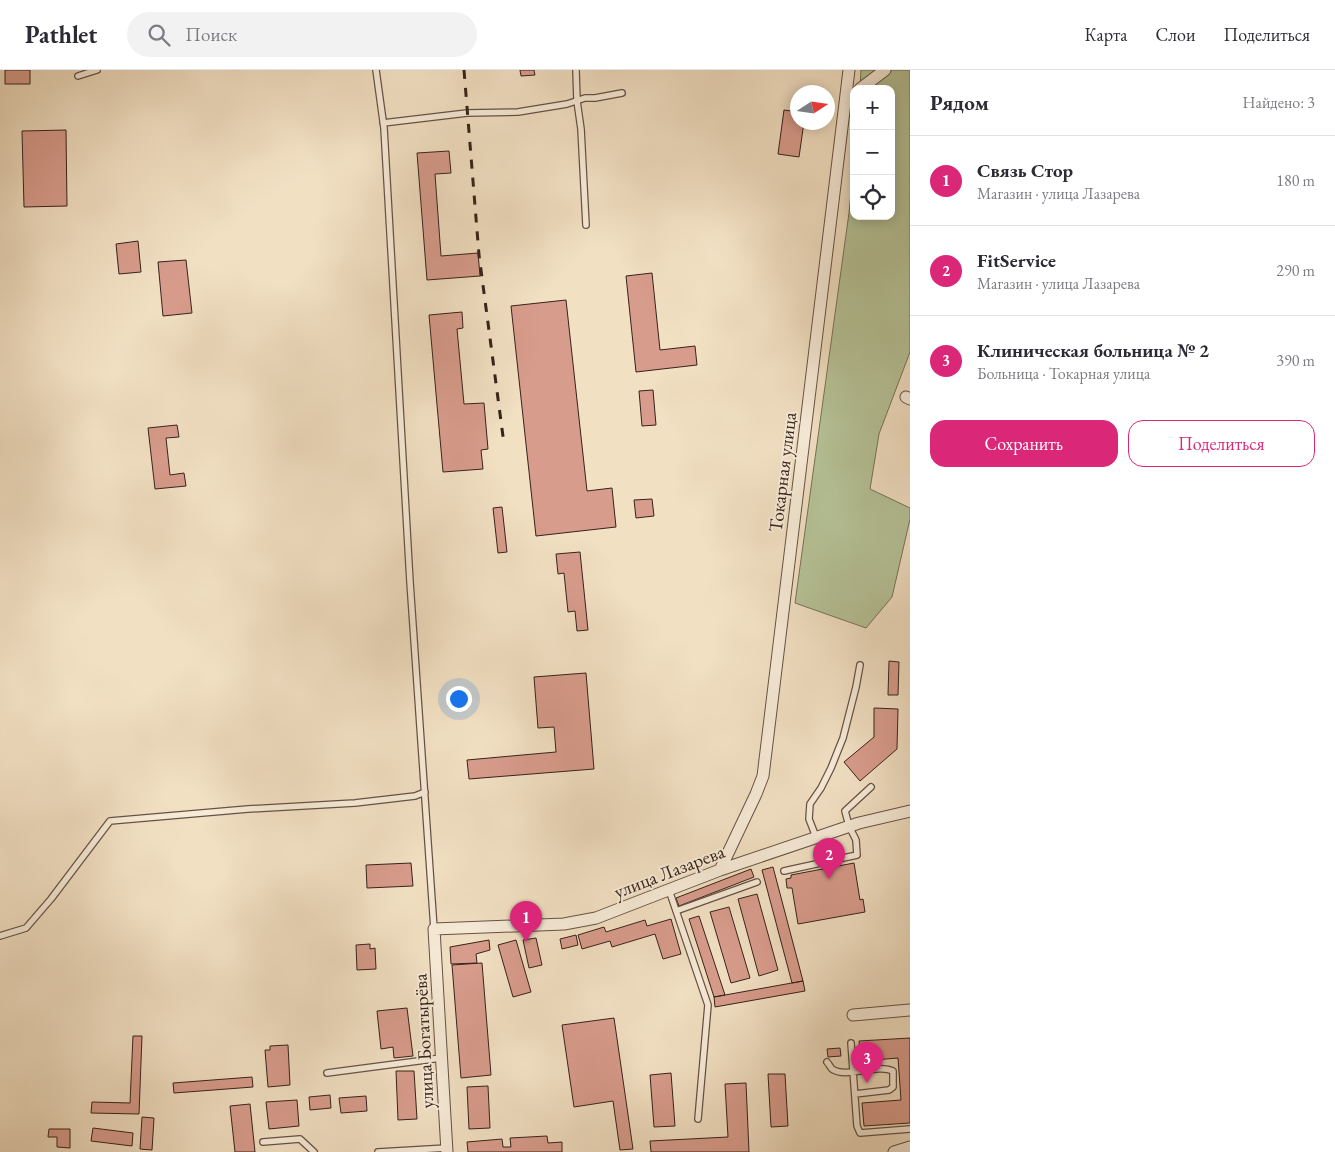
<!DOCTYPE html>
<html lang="ru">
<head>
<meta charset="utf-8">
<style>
	:root { --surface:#fff; --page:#f2f2f3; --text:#2b2b33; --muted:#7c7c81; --line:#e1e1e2; --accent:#db2777 }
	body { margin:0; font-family:"EB Garamond",serif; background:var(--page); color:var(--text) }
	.controls { position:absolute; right:15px; top:15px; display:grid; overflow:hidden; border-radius:10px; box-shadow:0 2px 12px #0003 }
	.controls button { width:45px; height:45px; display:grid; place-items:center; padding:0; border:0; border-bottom:1px solid var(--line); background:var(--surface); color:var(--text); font:25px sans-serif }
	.compass { position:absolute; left:790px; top:15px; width:45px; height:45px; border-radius:50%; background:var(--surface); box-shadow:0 2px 12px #0003; rotate:78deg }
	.you { position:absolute; left:458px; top:628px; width:18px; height:18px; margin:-12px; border:4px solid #fff; border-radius:50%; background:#1a73e8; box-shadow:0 0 0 8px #1a73e833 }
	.badge { display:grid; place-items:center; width:32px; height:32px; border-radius:50%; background:var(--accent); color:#fff; font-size:16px; font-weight:700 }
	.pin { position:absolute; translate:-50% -41px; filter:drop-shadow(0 1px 2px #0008) }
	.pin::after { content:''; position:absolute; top:26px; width:18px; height:15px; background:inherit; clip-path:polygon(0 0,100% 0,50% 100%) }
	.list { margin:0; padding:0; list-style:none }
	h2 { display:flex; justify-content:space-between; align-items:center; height:65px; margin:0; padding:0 20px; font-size:21px }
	h2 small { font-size:16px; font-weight:400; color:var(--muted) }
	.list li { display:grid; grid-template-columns:32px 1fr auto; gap:15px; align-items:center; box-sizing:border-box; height:90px; padding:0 20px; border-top:1px solid var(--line) }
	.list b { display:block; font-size:19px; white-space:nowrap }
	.list p { margin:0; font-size:16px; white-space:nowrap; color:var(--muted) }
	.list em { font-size:16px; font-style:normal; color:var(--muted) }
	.actions { display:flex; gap:10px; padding:15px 20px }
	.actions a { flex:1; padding:11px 0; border:1px solid var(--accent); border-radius:15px; text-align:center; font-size:18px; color:var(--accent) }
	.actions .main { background:var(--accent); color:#fff }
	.icon { flex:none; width:28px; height:28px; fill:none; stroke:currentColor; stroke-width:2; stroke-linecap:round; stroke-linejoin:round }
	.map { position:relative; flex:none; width:910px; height:1082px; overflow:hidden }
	header { display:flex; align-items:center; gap:30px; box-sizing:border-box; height:70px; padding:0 25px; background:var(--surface); border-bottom:1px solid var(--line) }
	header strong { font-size:24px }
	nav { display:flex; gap:28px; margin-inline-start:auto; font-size:18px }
	.search { width:350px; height:45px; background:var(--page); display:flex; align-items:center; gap:12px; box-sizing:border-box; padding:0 18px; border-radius:28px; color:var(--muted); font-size:19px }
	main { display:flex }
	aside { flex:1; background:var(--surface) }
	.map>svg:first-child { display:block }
	.green { fill:#b6c398; stroke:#767259 }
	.building { fill:#d89c8c; stroke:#37221a }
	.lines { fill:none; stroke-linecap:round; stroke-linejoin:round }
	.service-casing { stroke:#665244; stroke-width:8 }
	.minor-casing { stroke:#665244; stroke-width:13 }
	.service { stroke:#f7ebd8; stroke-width:5.5 }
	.minor { stroke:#f7ebd8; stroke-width:11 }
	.rail { stroke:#37221a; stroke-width:3; stroke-dasharray:9 9; stroke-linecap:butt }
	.labels { text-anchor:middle; stroke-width:4; stroke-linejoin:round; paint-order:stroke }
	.street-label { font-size:19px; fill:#37221a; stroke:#f7ebd8 }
</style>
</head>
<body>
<header>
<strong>Pathlet</strong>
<div class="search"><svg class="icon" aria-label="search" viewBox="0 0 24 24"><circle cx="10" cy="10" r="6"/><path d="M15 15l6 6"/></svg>Поиск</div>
<nav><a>Карта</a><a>Слои</a><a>Поделиться</a></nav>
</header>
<main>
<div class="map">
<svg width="910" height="1082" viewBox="0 0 910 1082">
	<rect width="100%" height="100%" fill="#f2e0c3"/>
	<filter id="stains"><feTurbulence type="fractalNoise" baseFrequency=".004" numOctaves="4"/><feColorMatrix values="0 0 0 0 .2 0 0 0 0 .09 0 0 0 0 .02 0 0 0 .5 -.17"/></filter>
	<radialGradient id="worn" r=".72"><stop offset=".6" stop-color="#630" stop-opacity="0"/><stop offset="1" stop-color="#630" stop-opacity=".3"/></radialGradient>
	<path class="green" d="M861 0H910V282L879 364 870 419 910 438V449L892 527 866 558 795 533 849 143 854 91V146H891V19H860Z"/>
	<path class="building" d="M5 0H30V14H5Z
		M520 0H534L535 5 521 6Z
		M784 40 798 42V52H804L799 87 778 84Z
		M66 60 67 136 24 137 22 61Z
		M449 81 451 103 435 104 441 186 478 183 480 206 427 210 417 83Z
		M138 171 141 202 119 204 116 174Z
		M186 190 192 243 163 246 158 192Z
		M652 203 660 280 695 276 697 295 636 302 626 206Z
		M566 230 587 421 612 418 616 457 536 466 511 236Z
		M462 242 463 258 457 259 464 334 484 333 488 379 481 380 483 399 443 402 429 245Z
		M653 320 656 355 642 356 639 321Z
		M177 355 179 367 166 368 170 405 184 403 186 416 155 419 148 358Z
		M652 429 654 446 636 448 634 430Z
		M502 437 507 482 498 483 493 438Z
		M580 482 588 560 577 561 575 541 568 542 564 503 558 504 556 484Z
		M889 591 899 592 898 625H888Z
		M586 603 594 699 469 709 467 690 556 682 554 657 538 658 534 607Z
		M874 638 898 639 897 679 860 711 844 692 874 667Z
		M411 793 413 816 367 818 366 795Z
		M854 793 860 830 863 829 865 842 798 854 792 818H787L786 809 791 808V805Z
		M773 797 803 911 792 913 762 800Z
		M751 799 754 807 679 836 676 828Z
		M757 824 778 900 759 906 738 829Z
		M729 837 750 908 731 913 710 842Z
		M699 846 725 925 714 927 689 849Z
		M671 849 681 884 663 889 655 864 612 877 610 871 582 879 578 865 604 857 606 862 645 850 647 856Z
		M576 865 578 875 562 879 560 869Z
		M536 868 542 895 529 898 523 870Z
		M489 870 490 880 476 884 477 893 451 894 450 877Z
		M516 870 531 922 513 927 498 875Z
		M370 874V879L375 878 376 899 357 900 356 875Z
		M482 893 491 1005 461 1008 452 895Z
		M803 911 805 921 715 937 714 927Z
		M407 938 413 986 394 988 393 977 381 979 377 941Z
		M614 948 633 1079 620 1080 613 1031 574 1037 562 955Z
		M133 966H142L139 1044 91 1043 92 1032 130 1033Z
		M910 968V1053L864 1056 862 1033 901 1030 898 988 861 991 859 971Z
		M288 975 290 1015 268 1017 265 980H270V976Z
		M840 978 841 986 828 987 827 979Z
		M396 1001H414L417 1049 398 1050Z
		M671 1003 675 1056 654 1057 650 1005Z
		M768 1004H785L788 1056 771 1057Z
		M252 1007 253 1017 174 1023 173 1013Z
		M746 1013 749 1082H651L650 1071 728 1067 725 1014Z
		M488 1016 490 1058 469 1059 467 1017Z
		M330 1025 331 1038 310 1040 309 1027Z
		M366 1026 367 1041 341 1043 339 1028Z
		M297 1030 299 1056 269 1059 266 1032Z
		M250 1034 255 1082H235L230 1036Z
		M142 1047 154 1048 152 1080 140 1079Z
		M93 1058 133 1063 132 1076 91 1071Z
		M49 1059H70V1078L57 1077V1067H48Z
		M547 1066 548 1073 562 1072V1082H468L467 1072 502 1069 503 1077H511L510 1068Z"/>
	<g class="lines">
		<defs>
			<path id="service" d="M376 0 384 58 410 512 434 859
				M576 0 577 31 581 59 586 155
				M78 6 97 0
				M383 53 467 43 518 42 567 34 585 28H595L622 23
				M816 767 809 749 810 734 821 718 831 698 843 668 856 617 860 595
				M784 801 857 785 856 770 849 756 845 741 871 717
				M669 820 708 935 698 1049
				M676 841 757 812
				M0 866 26 858 51 829 110 751 248 739 355 733 415 726 425 722
				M851 973 857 1056 860 1063 910 1059
				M827 992C828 993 831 998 832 999 846 1009 877 993 893 1001V1017L889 1020 855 1024
				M327 1003 441 988
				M263 1072 300 1069 314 1082
				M378 1082 447 1078"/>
			<path id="minor" d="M860 19 885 0
				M906 327 910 329
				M720 800 756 724 763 706 849 0
				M853 945 910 940
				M447 1082 434 859 564 854 596 848 720 800 859 753 910 741
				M894 1082 910 1077"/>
		</defs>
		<use href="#service" class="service-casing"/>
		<use href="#minor" class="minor-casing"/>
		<use href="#service" class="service"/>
		<use href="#minor" class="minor"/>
		<path class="rail" d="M464 0 479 185 504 374"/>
	</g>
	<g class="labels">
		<g class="street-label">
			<text transform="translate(782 402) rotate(-83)" y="7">Токарная улица</text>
			<text transform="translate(669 801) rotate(-21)" y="7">улица Лазарева</text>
			<text transform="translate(423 971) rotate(-93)" y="7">улица Богатырёва</text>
		</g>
	</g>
	<rect width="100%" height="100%" filter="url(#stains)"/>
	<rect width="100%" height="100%" fill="url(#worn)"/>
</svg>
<div class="controls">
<button>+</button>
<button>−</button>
<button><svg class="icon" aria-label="locate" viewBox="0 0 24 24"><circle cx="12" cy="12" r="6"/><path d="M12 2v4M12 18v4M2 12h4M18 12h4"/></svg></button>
</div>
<svg class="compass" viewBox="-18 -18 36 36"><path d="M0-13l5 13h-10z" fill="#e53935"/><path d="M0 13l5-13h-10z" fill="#7c7c81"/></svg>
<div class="you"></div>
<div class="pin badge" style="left:526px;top:872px">1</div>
<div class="pin badge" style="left:829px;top:809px">2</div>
<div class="pin badge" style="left:867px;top:1013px">3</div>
</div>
<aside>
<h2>Рядом<small>Найдено: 3</small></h2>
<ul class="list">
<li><span class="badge">1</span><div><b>Связь Стор</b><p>Магазин · улица Лазарева</p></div><em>180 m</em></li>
<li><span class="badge">2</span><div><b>FitService</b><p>Магазин · улица Лазарева</p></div><em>290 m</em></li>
<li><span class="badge">3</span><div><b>Клиническая больница № 2</b><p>Больница · Токарная улица</p></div><em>390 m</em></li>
</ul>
<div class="actions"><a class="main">Сохранить</a><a>Поделиться</a></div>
</aside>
</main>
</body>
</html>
